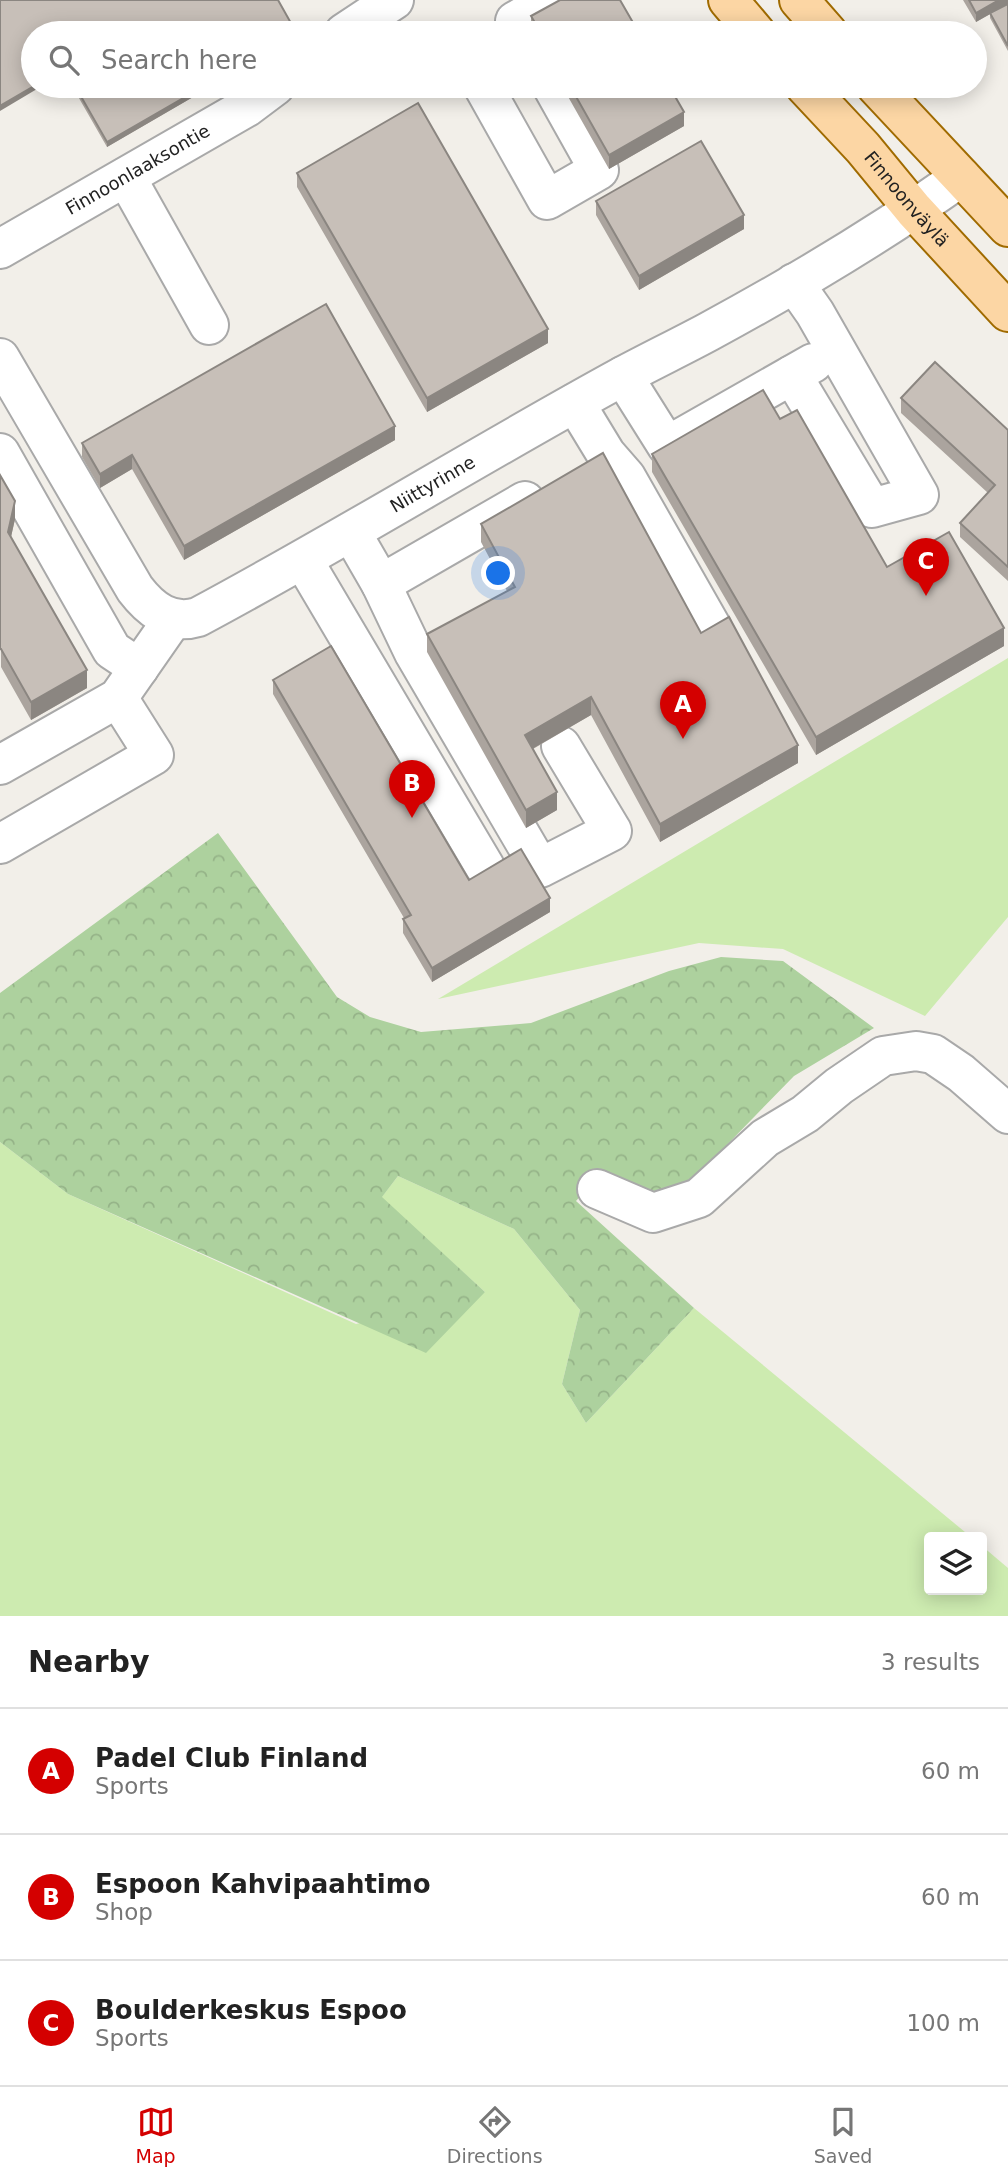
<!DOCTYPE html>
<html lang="en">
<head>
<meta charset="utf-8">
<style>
	:root { --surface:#fff; --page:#f2f2f2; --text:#222; --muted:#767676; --line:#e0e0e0; --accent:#d40000 }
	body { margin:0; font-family:"DejaVu Sans",sans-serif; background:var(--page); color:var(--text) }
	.controls { position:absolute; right:21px; bottom:21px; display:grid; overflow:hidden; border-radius:7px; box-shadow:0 4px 18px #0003 }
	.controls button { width:63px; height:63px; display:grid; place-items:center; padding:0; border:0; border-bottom:2px solid var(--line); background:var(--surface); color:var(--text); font:35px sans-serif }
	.you { position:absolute; left:499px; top:574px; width:24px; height:24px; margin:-18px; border:5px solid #fff; border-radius:50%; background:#1a73e8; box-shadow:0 0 0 10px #1a73e833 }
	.badge { display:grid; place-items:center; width:46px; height:46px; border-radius:50%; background:var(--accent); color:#fff; font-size:23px; font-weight:700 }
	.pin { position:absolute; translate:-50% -58px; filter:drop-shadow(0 2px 4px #0008) }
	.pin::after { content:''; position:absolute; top:37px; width:24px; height:21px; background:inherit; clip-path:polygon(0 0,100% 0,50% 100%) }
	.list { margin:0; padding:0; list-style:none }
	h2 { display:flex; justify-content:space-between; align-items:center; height:91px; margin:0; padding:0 28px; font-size:30px }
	h2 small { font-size:23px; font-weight:400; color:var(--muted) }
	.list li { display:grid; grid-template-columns:46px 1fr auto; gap:21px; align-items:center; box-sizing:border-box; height:126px; padding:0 28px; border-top:2px solid var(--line) }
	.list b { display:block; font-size:26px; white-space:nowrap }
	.list p { margin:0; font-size:23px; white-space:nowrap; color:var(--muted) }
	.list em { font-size:23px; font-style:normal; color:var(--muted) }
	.icon { flex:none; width:38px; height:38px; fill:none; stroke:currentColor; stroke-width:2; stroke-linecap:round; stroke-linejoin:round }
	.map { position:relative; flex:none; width:1008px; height:1616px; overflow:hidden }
	.search { position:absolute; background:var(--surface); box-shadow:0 4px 18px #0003; left:21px; right:21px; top:21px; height:77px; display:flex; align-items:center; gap:18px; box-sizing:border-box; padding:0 24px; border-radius:38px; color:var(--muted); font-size:26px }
	.sheet { height:469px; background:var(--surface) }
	nav { display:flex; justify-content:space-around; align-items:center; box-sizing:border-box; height:98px; border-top:2px solid var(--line); background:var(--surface); font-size:19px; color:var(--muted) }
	nav a { display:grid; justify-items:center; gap:4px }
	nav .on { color:var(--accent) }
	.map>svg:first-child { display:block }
	.grass { fill:#cdebb0 }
	.forest { fill:url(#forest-crowns) }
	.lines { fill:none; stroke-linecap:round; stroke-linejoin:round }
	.minor-casing { stroke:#a9a9a9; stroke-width:42 }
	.major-casing { stroke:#a06b00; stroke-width:42 }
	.minor { stroke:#fff; stroke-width:38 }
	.major { stroke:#fcd6a4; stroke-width:38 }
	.wall { fill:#aba49e }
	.shaded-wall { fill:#8b8681 }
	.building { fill:#c7bfb8; stroke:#8b8681; stroke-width:2 }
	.labels { text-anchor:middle; stroke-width:7; stroke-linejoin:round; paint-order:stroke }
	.street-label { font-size:18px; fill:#222; stroke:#fff }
</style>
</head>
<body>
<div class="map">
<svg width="1008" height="1616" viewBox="0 0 1008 1616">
	<defs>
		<pattern id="forest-crowns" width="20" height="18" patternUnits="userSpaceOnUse" patternTransform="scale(1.75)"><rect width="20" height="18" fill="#add19e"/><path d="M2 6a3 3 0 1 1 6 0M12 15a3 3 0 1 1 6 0" fill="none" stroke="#95b388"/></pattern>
	</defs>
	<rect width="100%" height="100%" fill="#f2efe9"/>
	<path class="grass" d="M1008 658V917L925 1016 783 949 699 943 438 999Z
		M0 1142 68 1194 356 1324 485 1292 381 1198 398 1176 514 1229 580 1310 562 1384 586 1423 694 1308 971 1537H929V1590H982V1546L1008 1568V1616H0Z"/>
	<path class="forest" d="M218 833 337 997 370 1017 421 1032 531 1023 669 971 721 957 783 961 874 1028 794 1076 684 1189 653 1192 602 1172 576 1201 694 1308 586 1423 562 1384 580 1310 514 1229 398 1176 382 1197 485 1292 426 1353 68 1194 0 1142V993Z"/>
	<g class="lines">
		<defs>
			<g id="minor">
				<path d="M515 21 552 0"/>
				<path d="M344 33 394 0"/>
				<path d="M483 86 547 200 599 170 552 86"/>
				<path d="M126 177 209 325"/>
				<path id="s1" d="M0 249 247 107 275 86"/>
				<path id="s2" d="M0 358 135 589C151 610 171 625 198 617 342 540 480 454 623 376 651 361 680 347 708 332 795 285 880 234 961 177"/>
				<path d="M792 375 872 508 919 495 815 313 794 283"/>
				<path d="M623 376 667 446 813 363"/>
				<path d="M575 403 606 454 626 477 712 628"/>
				<path d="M0 453 112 650 139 668"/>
				<path d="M351 532 381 584 414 653 540 868 612 831 561 746"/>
				<path d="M303 560 485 867"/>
				<path d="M381 584 525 501"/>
				<path d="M0 765 118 698 173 619"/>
				<path d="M0 844 154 755 118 698"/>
				<path d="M597 1189 653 1213 699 1198 765 1138 805 1114 839 1086 883 1056 916 1051 933 1054 961 1073 1008 1114"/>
			</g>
			<g id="major">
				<path d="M728 0 756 33"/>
				<path d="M799 0 828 33"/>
				<path id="s3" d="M805 86 863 148 914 210 1008 312"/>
				<path d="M876 86 1008 227"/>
			</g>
		</defs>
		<use href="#minor" class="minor-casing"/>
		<use href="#major" class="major-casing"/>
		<use href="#minor" class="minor"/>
		<use href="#major" class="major"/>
	</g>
	<path class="wall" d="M963 0H1008V51L990 18V14L976 22Z
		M531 16 639 33H533L531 30Z
		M72 86H212L107 147Z
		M562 86H669L684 126 609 169Z
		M297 173 548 343 427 412 297 187Z
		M596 201 744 229 639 290 596 215Z
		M901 398 1008 430V581L960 537V523L988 493 901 413Z
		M780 419 887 567 1004 646 816 755 652 472V454Z
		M395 440 184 560 132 469 100 488 82 457V443Z
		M0 475 15 519 11 537 87 688 31 720 1 667Z
		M481 524 701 633 798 763 660 842 591 715 533 749 557 810 526 828 427 652V634L507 591 481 542Z
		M273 680 469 880 550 912 432 982 403 933V919L404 918 273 694Z"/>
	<path class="shaded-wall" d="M999 0H1008V4L976 22V13Z
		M34 86H42L0 111V106Z
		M204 86H212L107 147V142Z
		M684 112V126L609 169V155Z
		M744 215V229L639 290V276Z
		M548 329V343L427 412V398Z
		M395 426V440L184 560V546Z
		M132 455V469L100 488V474Z
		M15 501V519L8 550V532Z
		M1004 628V646L816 755V737Z
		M87 670V688L31 720V702Z
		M591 697V715L525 753V735Z
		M798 745V763L660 842V824Z
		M557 792V810L526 828V810Z
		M550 898V912L432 982V968Z"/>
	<path class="building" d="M0 0H278L296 32 294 33H33L34 86 0 106Z
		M560 0H620L639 33H541L531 16Z
		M969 0H999L976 13Z
		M1008 4V46L990 13Z
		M75 86H204L107 142Z
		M570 86H669L684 112 609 155Z
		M418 103 548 329 427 398 297 173Z
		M701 141 744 215 639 276 596 201Z
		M326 304 395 426 184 546 132 455 100 474 82 443Z
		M935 362 1008 430V567L960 523 995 485 901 398Z
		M763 390 780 419 797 410 887 567 949 532 1004 628 816 737 652 454Z
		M603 453 701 633 729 617 798 745 660 824 591 697 525 735 557 792 526 810 427 634 515 587 481 524Z
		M0 475 15 501 8 532 87 670 31 702 1 649H0Z
		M331 646 469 880 521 849 550 898 432 968 403 919 411 915 273 680Z"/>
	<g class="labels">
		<g class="street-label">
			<text dy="6" stroke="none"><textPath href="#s1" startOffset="159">Finnoonlaaksontie</textPath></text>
			<text dy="6" stroke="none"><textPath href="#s3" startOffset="152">Finnoonväylä</textPath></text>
			<text dy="6" stroke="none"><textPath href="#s2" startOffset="611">Niittyrinne</textPath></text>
		</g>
	</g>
</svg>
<div class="controls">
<button><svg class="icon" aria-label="layers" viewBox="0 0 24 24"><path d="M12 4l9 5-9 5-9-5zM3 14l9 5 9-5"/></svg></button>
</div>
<div class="you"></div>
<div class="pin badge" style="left:683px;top:739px">A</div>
<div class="pin badge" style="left:412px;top:818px">B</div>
<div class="pin badge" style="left:926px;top:596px">C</div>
<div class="search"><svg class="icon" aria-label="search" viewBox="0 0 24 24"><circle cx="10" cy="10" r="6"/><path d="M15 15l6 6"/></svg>Search here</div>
</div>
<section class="sheet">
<h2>Nearby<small>3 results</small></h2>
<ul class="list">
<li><span class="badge">A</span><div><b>Padel Club Finland</b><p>Sports</p></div><em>60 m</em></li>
<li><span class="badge">B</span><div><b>Espoon Kahvipaahtimo</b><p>Shop</p></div><em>60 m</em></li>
<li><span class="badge">C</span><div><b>Boulderkeskus Espoo</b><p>Sports</p></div><em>100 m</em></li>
</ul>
</section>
<nav>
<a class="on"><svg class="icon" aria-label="map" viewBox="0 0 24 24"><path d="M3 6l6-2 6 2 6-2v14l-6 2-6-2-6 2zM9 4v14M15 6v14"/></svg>Map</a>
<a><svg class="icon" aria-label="directions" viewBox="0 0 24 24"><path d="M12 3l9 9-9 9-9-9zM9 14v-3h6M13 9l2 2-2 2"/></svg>Directions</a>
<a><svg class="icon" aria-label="saved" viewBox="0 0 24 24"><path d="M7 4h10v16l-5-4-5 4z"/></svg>Saved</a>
</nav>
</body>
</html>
